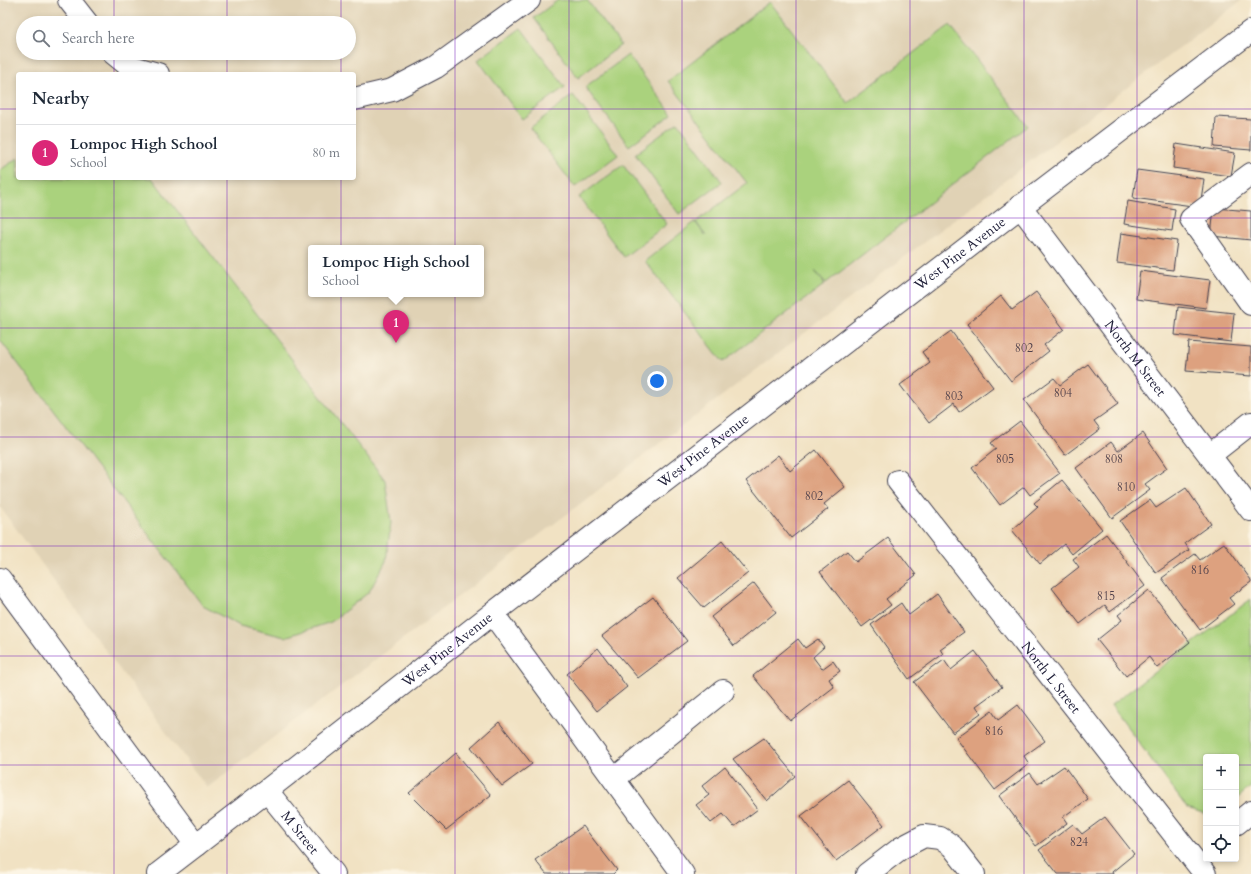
<!DOCTYPE html>
<html lang="en">
<head>
<meta charset="utf-8">
<style>
	:root { --surface:#fff; --page:#f6f6f7; --text:#1f2937; --muted:#747a83; --line:#e0e1e3; --accent:#db2777 }
	body { margin:0; font-family:Cardo,serif; background:var(--page); color:var(--text) }
	.controls { position:absolute; right:12px; bottom:12px; display:grid; overflow:hidden; border-radius:4px; box-shadow:0 2px 6px #0003 }
	.controls button { width:36px; height:36px; display:grid; place-items:center; padding:0; border:0; border-bottom:1px solid var(--line); background:var(--surface); color:var(--text); font:20px sans-serif }
	.you { position:absolute; left:657px; top:381px; width:14px; height:14px; margin:-10px; border:3px solid #fff; border-radius:50%; background:#1a73e8; box-shadow:0 0 0 6px #1a73e833 }
	.badge { display:grid; place-items:center; width:26px; height:26px; border-radius:50%; background:var(--accent); color:#fff; font-size:13px; font-weight:700 }
	.pin { position:absolute; translate:-50% -33px; filter:drop-shadow(0 1px 2px #0008) }
	.pin::after { content:''; position:absolute; top:21px; width:14px; height:12px; background:inherit; clip-path:polygon(0 0,100% 0,50% 100%) }
	.popup { position:absolute; left:308px; top:245px; width:176px; height:52px; box-sizing:border-box; display:grid; place-content:center; border-radius:4px; background:var(--surface); filter:drop-shadow(0 1px 3px #0005); font-size:13px; white-space:nowrap; color:var(--muted) }
	.popup b { font-size:15px; color:var(--text) }
	.popup::after { content:''; position:absolute; left:50%; top:100%; margin-left:-8px; border:8px solid transparent; border-top-color:var(--surface) }
	.list { margin:0; padding:0; list-style:none }
	h2 { display:flex; justify-content:space-between; align-items:center; height:52px; margin:0; padding:0 16px; font-size:17px }
	h2 small { font-size:13px; font-weight:400; color:var(--muted) }
	.list li { display:grid; grid-template-columns:26px 1fr auto; gap:12px; align-items:center; box-sizing:border-box; height:56px; padding:0 16px; border-top:1px solid var(--line) }
	.list b { display:block; font-size:15px; white-space:nowrap }
	.list p { margin:0; font-size:13px; white-space:nowrap; color:var(--muted) }
	.list em { font-size:13px; font-style:normal; color:var(--muted) }
	.icon { flex:none; width:22px; height:22px; fill:none; stroke:currentColor; stroke-width:2; stroke-linecap:round; stroke-linejoin:round }
	.map { position:relative; flex:none; width:1251px; height:874px; overflow:hidden }
	.search { position:absolute; background:var(--surface); box-shadow:0 2px 6px #0003; left:16px; top:16px; width:340px; height:44px; display:flex; align-items:center; gap:10px; box-sizing:border-box; padding:0 14px; border-radius:22px; color:var(--muted); font-size:15px }
	.panel { position:absolute; background:var(--surface); box-shadow:0 2px 6px #0003; left:16px; top:72px; width:340px; height:108px; border-radius:4px }
	.map>svg:first-child { display:block }
	.built { fill:#e0d2b5; fill-rule:evenodd }
	.green { fill:#aad27d; stroke:#667a5c }
	.building { fill:#dda17f }
	.lines { fill:none; stroke-linecap:round; stroke-linejoin:round }
	.minor-casing { stroke:#413f4f; stroke-width:24 }
	.minor { stroke:#fff; stroke-width:22 }
	.grid { fill:none; stroke:#7b2cbf; stroke-width:1; stroke-opacity:0.55 }
	.labels { text-anchor:middle; stroke-width:3; stroke-linejoin:round; paint-order:stroke }
	.number-label { font-size:12px; fill:#51424c }
	.street-label { font-size:14px; fill:#22223b; stroke:#fcf5e5 }
</style>
</head>
<body>
<div class="map">
<svg width="1251" height="874" viewBox="0 0 1251 874">
	<rect width="100%" height="100%" fill="#fcf5e5"/>
	<filter id="ink" filterUnits="userSpaceOnUse"><feTurbulence type="fractalNoise" baseFrequency=".025" numOctaves="2"/><feDisplacementMap in="SourceGraphic" scale="8" xChannelSelector="R" yChannelSelector="G"/><feConvolveMatrix kernelMatrix="1 2 1 2 8 2 1 2 1" color-interpolation-filters="sRGB"/></filter>
	<filter id="wash" filterUnits="userSpaceOnUse"><feTurbulence type="fractalNoise" baseFrequency=".012" numOctaves="4" result="noise"/><feDisplacementMap in="SourceGraphic" scale="16" xChannelSelector="R" yChannelSelector="G"/><feGaussianBlur stdDeviation="0.9" result="paint"/><feColorMatrix in="noise" values="0 0 0 0 0 0 0 0 0 0 0 0 0 0 0 0 0 1.4 0 .05"/><feComposite in="paint" operator="in"/></filter>
	<g filter="url(#wash)">
		<rect width="100%" height="100%" fill="#f1e2c3"/>
		<path class="built" d="M0 0H1242L207 788 0 507ZM23 23H349V53H23ZM18 74H354V178H18ZM311 248H481V294H311Z"/>
		<path class="green" d="M558 0H587L621 45 578 78 534 18Z
			M770 2 848 103 950 25 1028 126 826 283 815 271 825 284 723 362 645 261 695 222 706 236 696 222 747 183 668 81Z
			M521 28 565 87 522 119 478 60Z
			M628 55 672 114 629 146 585 87Z
			M573 95 618 155 575 187 530 128Z
			M678 122 722 182 679 214 635 154Z
			M18 158V178H152L385 480 391 522 386 561 369 592 331 622 285 637 240 626 203 606 0 340V170Z
			M623 165 667 224 624 257 579 197Z
			M1251 599V787L1236 799V757H1206V814L1187 808 1111 705Z"/>
		<g id="blocks">
			<path class="building" d="M1216 117 1251 119V150L1214 147Z
				M1176 144 1235 153 1231 176 1173 168Z
				M1137 170 1204 179 1200 207 1133 198Z
				M1128 201 1175 209 1172 231 1124 224Z
				M1214 208 1251 211V240L1211 236Z
				M1121 233 1177 241 1173 270 1117 263Z
				M1140 271 1210 280 1206 308 1136 299Z
				M1036 292 1064 329 1044 345 1049 351 1011 381 967 324 1001 296 1012 310Z
				M1178 307 1234 313 1231 342 1175 335Z
				M951 331 993 387 959 412 954 404 929 423 900 385 930 363 922 352Z
				M1189 342 1251 347V376L1186 371Z
				M1088 364 1118 404 1094 421 1100 429 1065 455 1024 400 1054 378 1060 385Z
				M1020 421 1060 473 1030 495 1024 487 1000 505 972 468 996 449 991 443Z
				M1143 433 1167 468 1145 484 1150 490 1112 518 1076 468 1111 442 1118 451Z
				M816 450 845 487 824 504 828 509 791 538 746 481 778 455 790 471Z
				M1062 480 1102 529 1072 554 1064 544 1040 564 1012 530 1038 507 1034 503Z
				M1186 488 1211 524 1185 543 1189 550 1156 573 1120 521 1150 500 1156 508Z
				M1106 534 1145 586 1110 612 1105 605 1080 624 1052 588 1079 567 1073 559Z
				M888 538 916 575 886 599 891 605 862 627 820 572 847 551 856 562Z
				M722 541 748 573 704 608 678 578Z
				M1224 543 1251 580V582L1229 598 1234 604 1200 630 1162 578 1195 554 1200 560Z
				M754 583 776 612 734 646 711 617Z
				M1149 590 1190 642 1157 668 1149 657 1126 676 1097 640 1122 620 1118 615Z
				M937 594 964 632 940 649 943 654 909 679 871 625 901 603 909 615Z
				M653 597 687 641 638 678 602 636Z
				M798 639 805 648 818 639 824 647 813 657 822 669 833 661 840 671 829 679 834 687 790 721 753 676Z
				M598 648 627 687 597 711 567 674Z
				M975 651 1002 687 976 706 981 713 953 733 914 682 944 660 951 670Z
				M1018 705 1045 741 1024 756 1029 764 995 790 956 738 992 711 998 720Z
				M499 722 532 764 502 786 471 747Z
				M764 738 795 776 767 801 733 759Z
				M456 753 491 795 446 830 409 793Z
				M1064 766 1088 799 1063 817 1067 823 1036 846 999 796 1030 773 1038 784Z
				M725 767 758 809 734 827 723 814 711 823 696 805 709 795 702 786Z
				M848 780 884 825 836 861 801 816Z
				M1105 817 1134 854 1112 872 1113 874H1058L1039 850 1073 824 1082 834Z
				M583 826 617 870 613 874H546L535 860Z"/>
		</g>
	</g>
	<g filter="url(#ink)">
		<use href="#blocks" fill-opacity="0" stroke="#413f4f" stroke-width="1"/>
		<g class="lines">
			<defs>
				<g id="minor">
					<path d="M69 0 87 23"/>
					<path d="M113 53 129 66 158 74"/>
					<path d="M354 99 392 90 436 67 529 0"/>
					<path d="M1251 174 1191 219 1251 304"/>
					<path id="s1" d="M1020 206 1251 510"/>
					<path d="M1210 455 1251 423"/>
					<path id="s2" d="M898 481 1205 874"/>
					<path d="M0 579 196 845"/>
					<path d="M493 614 683 874"/>
					<path d="M614 779 723 691"/>
					<path id="s3" d="M267 791 334 874"/>
					<path d="M1236 824 1251 812"/>
					<path id="s4" d="M158 874C270 789 381 701 492 614 744 418 997 224 1251 31"/>
					<path d="M867 874 901 848 924 836 940 838 952 846 974 874"/>
				</g>
			</defs>
			<use href="#minor" class="minor-casing"/>
			<use href="#minor" class="minor"/>
		</g>
	</g>
	<path class="grid" d="M114 0V23M227 0V23M341 0V23M455 0V874M569 0V874M682 0V874M796 0V874M910 0V874M1024 0V874M1137 0V874M114 53V74M227 53V74M341 53V74M0 109H18M354 109H1251M114 178V874M227 178V874M341 178V874M0 218H1251M0 328H1251M0 437H1251M0 546H1251M0 656H1251M0 765H1206M1236 765H1251"/>
	<g class="labels">
		<g class="number-label">
			<text x="1024" y="352">802</text>
			<text x="1063" y="397">804</text>
			<text x="954" y="400">803</text>
			<text x="1005" y="463">805</text>
			<text x="1114" y="463">808</text>
			<text x="1126" y="491">810</text>
			<text x="814" y="500">802</text>
			<text x="1200" y="574">816</text>
			<text x="1106" y="600">815</text>
			<text x="994" y="735">816</text>
			<text x="1079" y="846">824</text>
		</g>
		<g class="street-label">
			<text dy="5" stroke="none"><textPath href="#s4" startOffset="1014">West Pine Avenue</textPath></text>
			<text dy="5" stroke="none"><textPath href="#s1" startOffset="191">North M Street</textPath></text>
			<text dy="5" stroke="none"><textPath href="#s4" startOffset="690">West Pine Avenue</textPath></text>
			<text dy="5" stroke="none"><textPath href="#s4" startOffset="366">West Pine Avenue</textPath></text>
			<text dy="5" stroke="none"><textPath href="#s2" startOffset="249">North L Street</textPath></text>
			<text dy="5" stroke="none"><textPath href="#s3" startOffset="53">M Street</textPath></text>
		</g>
	</g>
</svg>
<div class="controls">
<button>+</button>
<button>−</button>
<button><svg class="icon" aria-label="locate" viewBox="0 0 24 24"><circle cx="12" cy="12" r="6"/><path d="M12 2v4M12 18v4M2 12h4M18 12h4"/></svg></button>
</div>
<div class="you"></div>
<div class="pin badge" style="left:396px;top:343px">1</div>
<div class="popup"><b>Lompoc High School</b>School</div>
<div class="search"><svg class="icon" aria-label="search" viewBox="0 0 24 24"><circle cx="10" cy="10" r="6"/><path d="M15 15l6 6"/></svg>Search here</div>
<section class="panel">
<h2>Nearby<small></small></h2>
<ul class="list">
<li><span class="badge">1</span><div><b>Lompoc High School</b><p>School</p></div><em>80 m</em></li>
</ul>
</section>
</div>
</body>
</html>
